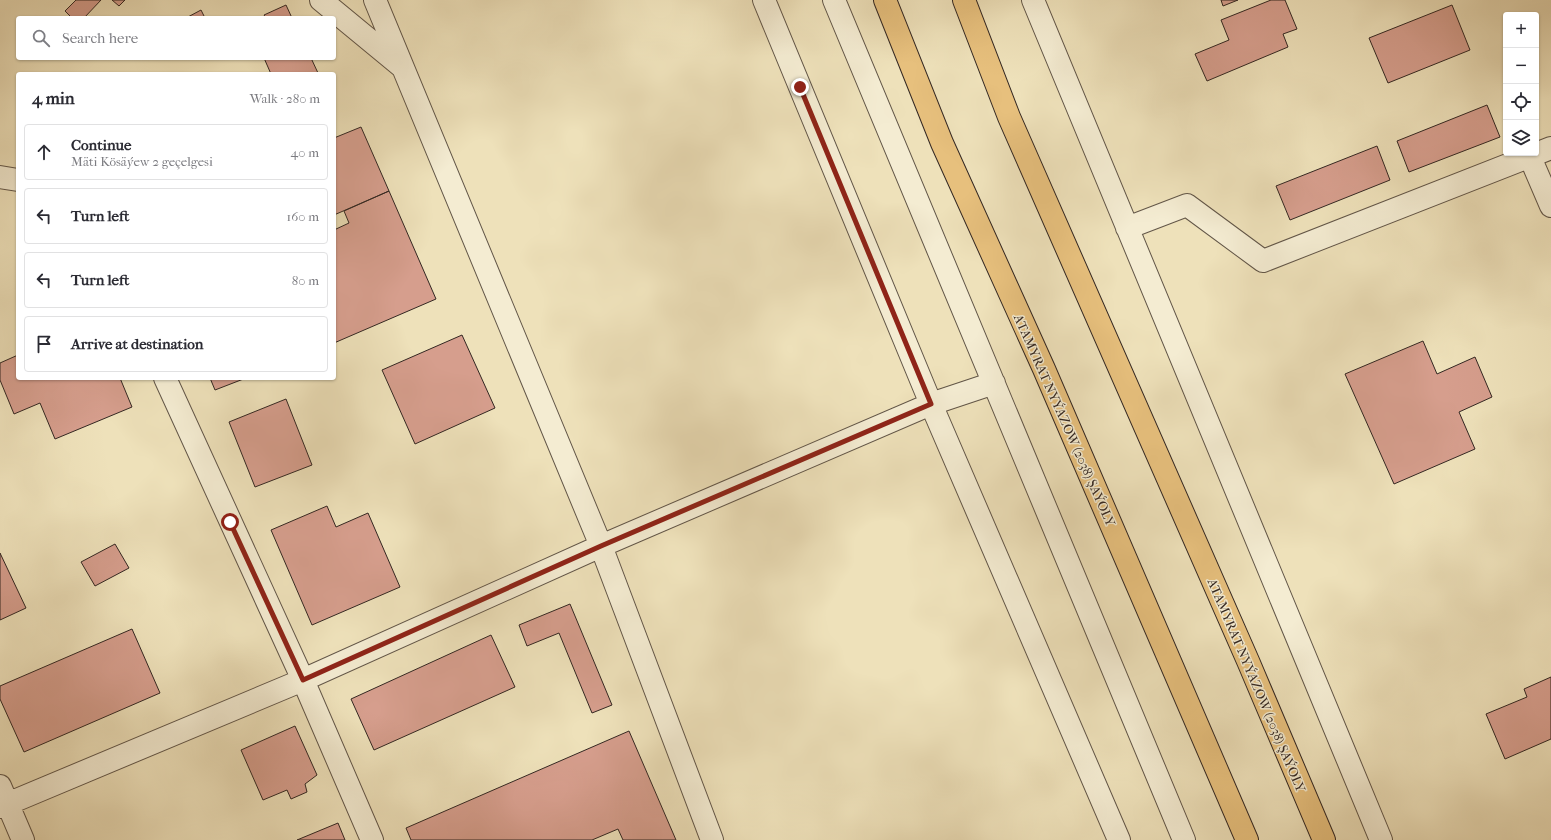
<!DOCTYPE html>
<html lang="en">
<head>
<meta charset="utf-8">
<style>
	:root { --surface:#fff; --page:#f7f7f7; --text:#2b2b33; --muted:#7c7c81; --line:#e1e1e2 }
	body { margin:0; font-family:"IM FELL French Canon",serif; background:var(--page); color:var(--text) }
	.controls { position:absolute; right:12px; top:12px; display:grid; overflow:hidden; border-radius:4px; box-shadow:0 1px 3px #0004 }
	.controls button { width:36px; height:36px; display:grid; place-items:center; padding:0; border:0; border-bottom:1px solid var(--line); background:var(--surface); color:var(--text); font:20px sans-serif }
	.stop { position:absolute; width:12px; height:12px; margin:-9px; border:3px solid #8f2418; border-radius:50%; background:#fff }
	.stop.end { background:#8f2418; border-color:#fff; box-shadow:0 1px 4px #0008 }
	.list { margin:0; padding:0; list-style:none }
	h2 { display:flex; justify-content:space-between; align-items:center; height:52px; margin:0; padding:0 16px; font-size:17px }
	h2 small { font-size:13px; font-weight:400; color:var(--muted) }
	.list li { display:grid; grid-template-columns:26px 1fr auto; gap:12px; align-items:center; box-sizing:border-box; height:56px; margin:0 8px 8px; padding:0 8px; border:1px solid var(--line); border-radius:4px }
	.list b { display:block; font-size:15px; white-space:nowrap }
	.list p { margin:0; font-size:13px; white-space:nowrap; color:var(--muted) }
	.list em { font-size:13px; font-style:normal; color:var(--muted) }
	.icon { flex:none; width:22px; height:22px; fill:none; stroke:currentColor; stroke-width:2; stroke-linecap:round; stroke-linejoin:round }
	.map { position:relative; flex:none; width:1551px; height:840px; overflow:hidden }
	.search { position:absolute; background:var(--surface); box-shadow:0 1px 3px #0004; left:16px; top:16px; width:320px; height:44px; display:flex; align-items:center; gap:10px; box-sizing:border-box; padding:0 14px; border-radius:4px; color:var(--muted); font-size:15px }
	.panel { position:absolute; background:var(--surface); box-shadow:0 1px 3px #0004; left:16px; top:72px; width:320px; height:308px; border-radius:4px }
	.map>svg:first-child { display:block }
	.building { fill:#d69e8d; stroke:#332722 }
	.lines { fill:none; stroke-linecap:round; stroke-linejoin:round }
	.minor-casing { stroke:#625648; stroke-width:24 }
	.primary-casing { stroke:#332722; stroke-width:24 }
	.minor { stroke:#f4ecd2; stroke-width:22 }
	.primary { stroke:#e7c07d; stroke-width:22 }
	.route { stroke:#8f2418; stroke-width:5 }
	.labels { text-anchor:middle; stroke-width:3; stroke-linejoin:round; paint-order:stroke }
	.street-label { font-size:13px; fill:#332722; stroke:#f4ecd2 }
</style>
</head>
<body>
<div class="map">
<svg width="1551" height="840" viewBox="0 0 1551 840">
	<rect width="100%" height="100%" fill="#eee1ba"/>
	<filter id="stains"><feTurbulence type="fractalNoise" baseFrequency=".005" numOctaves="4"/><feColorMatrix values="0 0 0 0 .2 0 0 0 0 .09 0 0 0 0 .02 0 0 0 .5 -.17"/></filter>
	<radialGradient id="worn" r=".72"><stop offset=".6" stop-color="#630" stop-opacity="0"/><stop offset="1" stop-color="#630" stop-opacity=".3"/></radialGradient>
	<path class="building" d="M76 0H101L84 18H72L65 11Z
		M112 0H125L119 6Z
		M1221 0H1238L1223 6Z
		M1271 0H1285L1297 29 1283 34 1288 47 1207 81 1195 54 1229 40 1221 20Z
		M286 5 292 18H266L264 15Z
		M1452 5 1470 50 1388 83 1369 38Z
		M201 10 205 18H186Z
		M264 58H311L318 73 271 74Z
		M1487 105 1500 137 1409 172 1397 141Z
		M361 127 389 191 334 215V138Z
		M1377 146 1390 180 1290 220 1276 186Z
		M389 191 436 299 334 343V230L349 223 344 211Z
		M462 335 495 408 415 444 382 370Z
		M1423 341 1437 374 1475 357 1492 397 1459 412 1475 449 1394 484 1345 374Z
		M18 355V378H120L132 407 55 439 40 403 14 414 0 380V363Z
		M210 378H246L215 390Z
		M286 399 312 465 255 487 229 422Z
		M327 506 336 527 368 513 400 587 312 625 271 530Z
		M115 544 129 568 95 586 81 562Z
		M0 553 26 608 0 620Z
		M570 604 612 705 592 713 559 633 527 646 519 625Z
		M132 629 160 693 24 752 0 699V686Z
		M491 635 515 687 374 750 351 699Z
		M1551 677V739L1505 759 1486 714 1527 697 1524 689Z
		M295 726 317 775 305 784 307 792 291 799 287 790 263 800 241 750Z
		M629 731 676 840H623L618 829 592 840H411L406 828Z
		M338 823 345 840H297Z"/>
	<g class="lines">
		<defs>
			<path id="minor" d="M321 0 401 66
				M375 0 601 546 712 840
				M764 0 931 404 1119 840
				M834 0 1184 840
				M1033 0 1381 840
				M1530 157 1551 206
				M0 177 18 180
				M1127 228 1187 205 1263 261 1551 148
				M165 378 303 680 372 840
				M0 786 23 840
				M0 807 303 680 601 546 931 404 994 383"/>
			<path id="primary" d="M885 0 942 143 1044 369 1247 840
				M964 0 1009 117 1248 661 1324 840"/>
		</defs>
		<use href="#minor" class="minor-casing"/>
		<use href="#primary" class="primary-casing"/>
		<use href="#minor" class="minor"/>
		<use href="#primary" class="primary"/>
	</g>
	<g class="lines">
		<path class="route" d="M230 522 303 680 601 546 931 404 800 87"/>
	</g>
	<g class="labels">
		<g class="street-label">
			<text transform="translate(1065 420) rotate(66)" y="5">ATAMYRAT NYÝAZOW (2038) ŞAÝOLY</text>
			<text transform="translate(1257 685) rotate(67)" y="5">ATAMYRAT NYÝAZOW (2038) ŞAÝOLY</text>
		</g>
	</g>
	<rect width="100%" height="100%" filter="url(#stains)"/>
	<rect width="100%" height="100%" fill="url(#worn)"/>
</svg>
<div class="controls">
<button>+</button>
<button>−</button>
<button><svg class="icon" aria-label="locate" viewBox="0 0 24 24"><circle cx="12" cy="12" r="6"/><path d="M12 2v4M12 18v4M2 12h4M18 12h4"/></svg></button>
<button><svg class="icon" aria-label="layers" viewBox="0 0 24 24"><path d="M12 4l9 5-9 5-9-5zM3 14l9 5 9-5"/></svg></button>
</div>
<div class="stop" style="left:230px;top:522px"></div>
<div class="stop end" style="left:800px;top:87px"></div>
<div class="search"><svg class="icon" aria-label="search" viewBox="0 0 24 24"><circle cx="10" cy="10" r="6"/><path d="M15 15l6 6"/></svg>Search here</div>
<section class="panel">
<h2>4 min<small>Walk · 280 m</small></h2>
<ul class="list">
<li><svg class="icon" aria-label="ahead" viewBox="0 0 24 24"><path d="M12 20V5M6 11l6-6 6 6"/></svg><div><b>Continue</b><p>Mäti Kösäýew 2 geçelgesi</p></div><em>40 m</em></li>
<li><svg class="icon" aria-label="left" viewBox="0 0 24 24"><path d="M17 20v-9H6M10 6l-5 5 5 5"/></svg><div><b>Turn left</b></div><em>160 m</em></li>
<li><svg class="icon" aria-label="left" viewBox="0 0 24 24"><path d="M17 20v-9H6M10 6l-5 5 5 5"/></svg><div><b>Turn left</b></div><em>80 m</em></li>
<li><svg class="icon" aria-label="arrive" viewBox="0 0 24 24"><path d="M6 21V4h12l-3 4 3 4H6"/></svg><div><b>Arrive at destination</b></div></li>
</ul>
</section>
</div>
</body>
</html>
